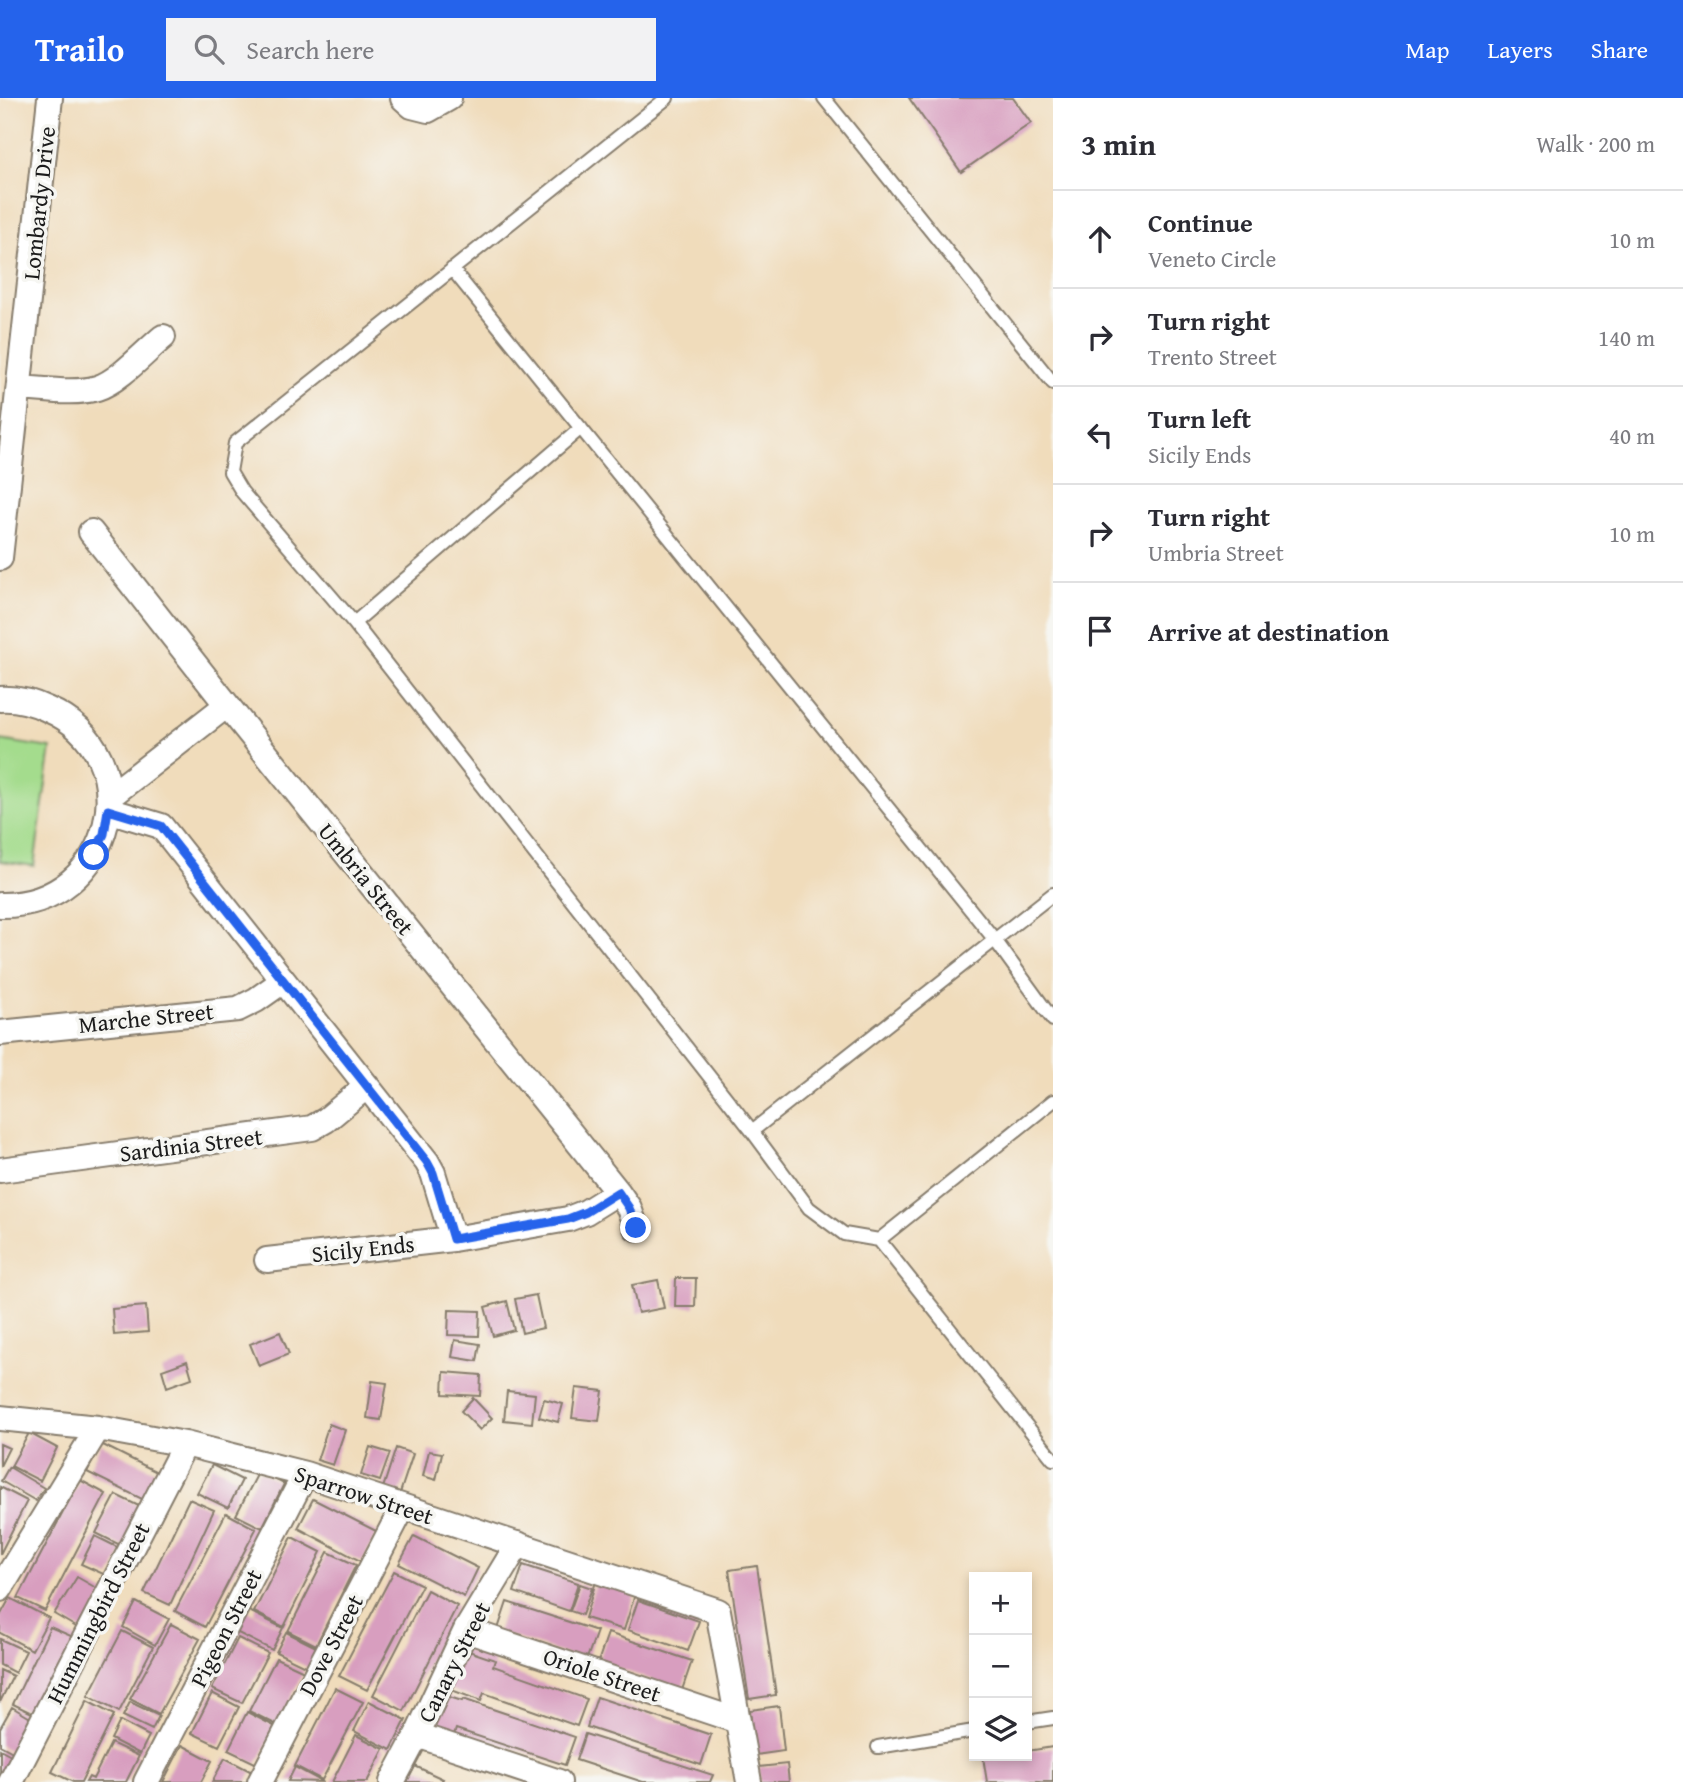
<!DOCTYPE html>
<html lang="en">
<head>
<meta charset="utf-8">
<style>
	:root { --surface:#fff; --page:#f2f2f3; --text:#2b2b33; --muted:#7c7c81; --line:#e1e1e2; --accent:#2563eb }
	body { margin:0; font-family:"Gentium Book Plus",serif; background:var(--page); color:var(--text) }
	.controls { position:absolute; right:21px; bottom:21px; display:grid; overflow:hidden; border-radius:0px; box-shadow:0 4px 10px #0003 }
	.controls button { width:63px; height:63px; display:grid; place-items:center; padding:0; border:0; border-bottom:2px solid var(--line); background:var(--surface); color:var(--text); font:35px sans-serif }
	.stop { position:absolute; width:21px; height:21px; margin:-16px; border:5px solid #2563eb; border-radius:50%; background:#fff }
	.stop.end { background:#2563eb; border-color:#fff; box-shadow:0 2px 7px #0008 }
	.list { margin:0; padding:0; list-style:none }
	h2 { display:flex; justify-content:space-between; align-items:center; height:91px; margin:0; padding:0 28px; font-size:30px }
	h2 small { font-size:23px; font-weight:400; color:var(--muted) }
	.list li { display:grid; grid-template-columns:46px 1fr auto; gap:21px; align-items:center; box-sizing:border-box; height:98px; padding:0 28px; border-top:2px solid var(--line) }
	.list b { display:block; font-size:26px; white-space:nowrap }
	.list p { margin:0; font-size:23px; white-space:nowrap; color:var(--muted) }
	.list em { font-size:23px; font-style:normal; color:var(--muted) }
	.icon { flex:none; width:38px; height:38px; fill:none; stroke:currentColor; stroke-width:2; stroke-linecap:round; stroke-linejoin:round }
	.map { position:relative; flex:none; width:1053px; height:1684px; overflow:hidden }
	header { display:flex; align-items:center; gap:42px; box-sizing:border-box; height:98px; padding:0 35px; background:var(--accent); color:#fff }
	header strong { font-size:33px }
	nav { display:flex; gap:38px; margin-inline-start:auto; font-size:24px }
	.search { width:490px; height:63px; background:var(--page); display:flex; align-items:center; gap:18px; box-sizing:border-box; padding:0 24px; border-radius:0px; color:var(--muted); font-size:26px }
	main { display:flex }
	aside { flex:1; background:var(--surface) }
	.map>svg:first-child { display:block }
	.green { fill:#a4dc8d; stroke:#607c54; stroke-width:2 }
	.building { fill:#d89ebf }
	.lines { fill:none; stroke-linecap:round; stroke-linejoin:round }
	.lane-casing { stroke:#867c6c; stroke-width:16 }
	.street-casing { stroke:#867c6c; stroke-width:28 }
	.lane { stroke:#fff; stroke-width:12 }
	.street { stroke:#fff; stroke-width:24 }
	.route { stroke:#2563eb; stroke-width:9 }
	.labels { text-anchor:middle; stroke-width:7; stroke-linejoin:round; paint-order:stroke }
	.street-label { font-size:23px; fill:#1c1c1c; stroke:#f6f6f2 }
</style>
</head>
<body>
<header>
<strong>Trailo</strong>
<div class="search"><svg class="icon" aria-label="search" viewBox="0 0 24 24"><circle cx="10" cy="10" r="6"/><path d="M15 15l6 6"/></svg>Search here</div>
<nav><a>Map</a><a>Layers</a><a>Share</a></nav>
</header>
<main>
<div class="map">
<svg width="1053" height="1684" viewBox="0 0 1053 1684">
	<rect width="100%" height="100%" fill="#f6f6f2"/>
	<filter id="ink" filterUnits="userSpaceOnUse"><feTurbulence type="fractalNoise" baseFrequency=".0143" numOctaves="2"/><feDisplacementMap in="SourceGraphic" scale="14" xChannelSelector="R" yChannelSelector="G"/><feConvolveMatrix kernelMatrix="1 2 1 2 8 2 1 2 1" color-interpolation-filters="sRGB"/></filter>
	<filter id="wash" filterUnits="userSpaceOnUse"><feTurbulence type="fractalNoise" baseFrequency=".00686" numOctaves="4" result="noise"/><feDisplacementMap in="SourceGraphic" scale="28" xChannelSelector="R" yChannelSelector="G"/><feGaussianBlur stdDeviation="1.57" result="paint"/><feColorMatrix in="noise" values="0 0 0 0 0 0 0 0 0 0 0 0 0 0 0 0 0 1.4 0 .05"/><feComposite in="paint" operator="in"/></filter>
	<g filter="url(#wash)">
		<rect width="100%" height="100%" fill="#f0dcbb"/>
		<path class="green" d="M0 642 51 650 34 768 0 763Z"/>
		<g id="blocks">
			<path class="building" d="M909 0H1013L1031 25 961 74Z
				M676 1180H696L695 1209H675Z
				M658 1182 664 1210 638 1215 632 1187Z
				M536 1197 543 1230 522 1235 515 1201Z
				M507 1203 514 1232 493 1238 485 1209Z
				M146 1208 148 1234 114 1237 112 1211Z
				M449 1212 480 1213 479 1238 448 1237Z
				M280 1234 289 1256 259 1268 250 1246Z
				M455 1242 480 1246 477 1263 452 1259Z
				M187 1263 192 1280 167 1289 162 1272Z
				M444 1274 481 1277 480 1298 443 1296Z
				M372 1283 387 1285 381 1322 367 1320Z
				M576 1290 603 1293 599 1323 572 1320Z
				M507 1293 535 1296 532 1325 504 1322Z
				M473 1300 492 1320 480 1332 461 1313Z
				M544 1301 563 1306 558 1324 539 1319Z
				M329 1326 345 1332 333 1367 317 1362Z
				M29 1335 57 1350 40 1383 11 1368Z
				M0 1346 9 1350 0 1368Z
				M101 1346 157 1374 144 1402 87 1374Z
				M370 1349 390 1355 380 1383 361 1377Z
				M396 1350 413 1356 400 1395 383 1390Z
				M429 1353 442 1355 436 1382 423 1378Z
				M212 1367 242 1382 228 1410 197 1395Z
				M9 1369 44 1390 36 1403 1 1383Z
				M259 1373 284 1386 262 1430 236 1417Z
				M80 1382 106 1396 45 1513 18 1500Z
				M0 1389 27 1403 0 1456Z
				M116 1397 143 1410 124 1449 96 1435Z
				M189 1401 214 1412 170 1507 144 1495Z
				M313 1401 378 1434 362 1464 298 1430Z
				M226 1415 256 1431 205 1529 175 1513Z
				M95 1438 123 1452 110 1479 81 1466Z
				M414 1438 478 1470 464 1499 399 1466Z
				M292 1439 321 1454 284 1529 254 1514Z
				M328 1454 356 1467 316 1547 288 1533Z
				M523 1467 578 1485 569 1513 514 1494Z
				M757 1468 776 1597 749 1601 729 1472Z
				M394 1473 422 1487 367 1592 339 1578Z
				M77 1479 105 1495 83 1533 54 1516Z
				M597 1480 636 1493 624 1532 585 1520Z
				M580 1486 592 1490 582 1517 570 1513Z
				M427 1492 457 1508 404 1613 373 1597Z
				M10 1500 49 1520 32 1552 0 1535V1518Z
				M638 1502 699 1523 688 1553 628 1532Z
				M136 1504 169 1521 155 1547 123 1529Z
				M507 1504 597 1533 586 1563 497 1534Z
				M247 1512 283 1530 272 1552 236 1534Z
				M171 1526 200 1541 159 1616 130 1601Z
				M50 1529 78 1541 40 1619 13 1606Z
				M122 1533 153 1549 119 1614 88 1598Z
				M286 1534 320 1551 311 1571 276 1554Z
				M608 1535 692 1563 682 1592 598 1564Z
				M238 1540 268 1555 242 1605 212 1591Z
				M0 1541 26 1553 15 1575 0 1567Z
				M460 1550 495 1562 493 1568 587 1601 577 1628 484 1595 481 1603 446 1590Z
				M276 1560 304 1573 277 1627 249 1613Z
				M0 1572 13 1578 0 1604Z
				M335 1590 363 1604 322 1682 295 1668Z
				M212 1595 239 1609 219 1648 192 1635Z
				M443 1597 462 1603 463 1601 575 1639 565 1667 456 1631 453 1639 433 1634Z
				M597 1599 711 1637 701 1667 587 1629Z
				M87 1603 114 1617 81 1684H73L52 1674Z
				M369 1603 406 1622 391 1652 354 1633Z
				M130 1604 159 1618 152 1632 123 1618Z
				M779 1608 784 1653 755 1657 750 1612Z
				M12 1609 37 1624 18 1657 0 1647V1630Z
				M247 1614 276 1629 257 1666 228 1652Z
				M120 1623 149 1638 140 1656 111 1641Z
				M585 1636 713 1677 710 1684H643L576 1662Z
				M356 1637 384 1651 367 1684H332Z
				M111 1645 139 1658 126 1684H86L89 1679 93 1681Z
				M182 1647 212 1663 201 1684H163Z
				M1053 1649V1684H987L983 1659 1027 1658V1653Z
				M0 1651 18 1661 0 1684Z
				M225 1660 252 1674 247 1684H212Z
				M787 1666 789 1684H760L759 1669Z
				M415 1668 443 1681 441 1684H407Z
				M295 1669 323 1684 288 1683Z"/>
		</g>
	</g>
	<g filter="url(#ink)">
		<use href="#blocks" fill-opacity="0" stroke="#867c6c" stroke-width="2"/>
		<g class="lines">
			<defs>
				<path id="lane" d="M667 0 235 345 230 374 242 394 354 525 752 1033 809 1110 844 1136 879 1142 1053 1361
					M824 0 1053 285
					M452 171 995 842 1053 922
					M354 525 581 330
					M752 1033 1053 796
					M879 1142 1053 1003
					M1027 1624 1053 1620
					M878 1649 974 1633"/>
				<path id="street" d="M403 0 412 8 428 12 449 0
					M19 290C43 291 73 297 97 290 118 284 146 253 163 239
					M91 434 227 607 618 1094 629 1110 636 1130
					M0 460 50 0
					M0 601C16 600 32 604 47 611 151 655 115 809 0 807
					M109 699 227 607
					M108 712 161 728 427 1064 433 1075 453 1141
					M0 935 238 911 256 902 283 883
					M0 1072 312 1030 326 1022 367 988
					M267 1162 453 1141 568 1121 586 1114 618 1094
					M0 1320 98 1330 185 1346 305 1376 718 1513 749 1684
					M0 1491 98 1330
					M466 1532 738 1623
					M417 1637 559 1684
					M11 1684 185 1346
					M146 1684 305 1376
					M260 1684 403 1409
					M392 1684 417 1637 466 1532 518 1446"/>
			</defs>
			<use href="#lane" class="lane-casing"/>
			<use href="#street" class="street-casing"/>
			<use href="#lane" class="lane"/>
			<use href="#street" class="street"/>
		</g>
	</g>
	<g class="lines" filter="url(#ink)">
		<path class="route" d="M94 757 104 736 108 712 161 728 427 1064 433 1075 453 1141 568 1121 586 1114 618 1094 629 1110 636 1130"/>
	</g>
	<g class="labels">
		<g class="street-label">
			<text transform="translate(39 105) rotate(-84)" y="8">Lombardy Drive</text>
			<text transform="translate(366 781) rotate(51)" y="8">Umbria Street</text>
			<text transform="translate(146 920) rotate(-6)" y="8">Marche Street</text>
			<text transform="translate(191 1047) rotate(-7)" y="8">Sardinia Street</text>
			<text transform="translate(363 1151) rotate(-6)" y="8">Sicily Ends</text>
			<text transform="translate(364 1397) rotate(18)" y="8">Sparrow Street</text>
			<text transform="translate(98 1515) rotate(-63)" y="8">Hummingbird Street</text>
			<text transform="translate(226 1530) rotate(-63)" y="8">Pigeon Street</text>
			<text transform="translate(331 1547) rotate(-62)" y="8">Dove Street</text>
			<text transform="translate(454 1564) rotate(-63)" y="8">Canary Street</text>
			<text transform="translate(602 1577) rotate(19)" y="8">Oriole Street</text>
		</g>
	</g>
</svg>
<div class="controls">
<button>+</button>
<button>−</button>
<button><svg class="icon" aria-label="layers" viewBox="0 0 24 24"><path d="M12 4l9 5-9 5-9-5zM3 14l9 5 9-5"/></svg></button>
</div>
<div class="stop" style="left:94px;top:757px"></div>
<div class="stop end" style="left:636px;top:1130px"></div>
</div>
<aside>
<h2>3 min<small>Walk · 200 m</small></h2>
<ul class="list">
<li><svg class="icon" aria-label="ahead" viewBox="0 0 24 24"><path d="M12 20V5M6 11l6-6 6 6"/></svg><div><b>Continue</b><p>Veneto Circle</p></div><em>10 m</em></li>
<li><svg class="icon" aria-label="right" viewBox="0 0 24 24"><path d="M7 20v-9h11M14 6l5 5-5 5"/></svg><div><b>Turn right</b><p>Trento Street</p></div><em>140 m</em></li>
<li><svg class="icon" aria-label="left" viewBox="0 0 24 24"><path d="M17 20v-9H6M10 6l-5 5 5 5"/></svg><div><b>Turn left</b><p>Sicily Ends</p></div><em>40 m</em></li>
<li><svg class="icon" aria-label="right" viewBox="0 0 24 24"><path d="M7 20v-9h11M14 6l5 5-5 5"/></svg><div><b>Turn right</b><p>Umbria Street</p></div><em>10 m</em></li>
<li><svg class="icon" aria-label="arrive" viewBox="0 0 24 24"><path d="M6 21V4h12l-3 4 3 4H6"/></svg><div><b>Arrive at destination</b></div></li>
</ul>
</aside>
</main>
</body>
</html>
